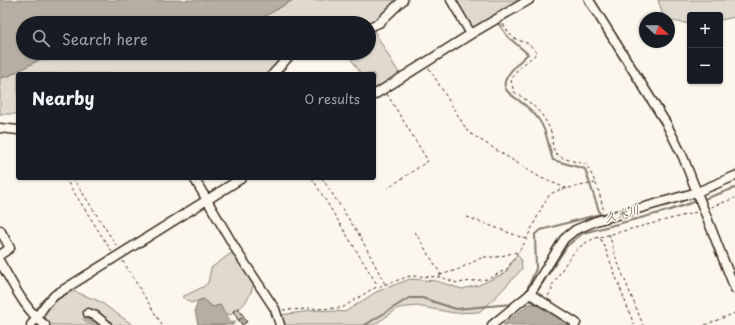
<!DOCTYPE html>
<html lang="en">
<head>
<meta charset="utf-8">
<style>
	:root { --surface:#171b24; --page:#20242c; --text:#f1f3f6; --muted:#9ea1a6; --line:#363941 }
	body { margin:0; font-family:"Playpen Sans","Klee One",sans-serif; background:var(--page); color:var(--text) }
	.controls { position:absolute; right:12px; top:12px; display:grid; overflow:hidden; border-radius:4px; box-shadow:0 1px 3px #0004 }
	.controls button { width:36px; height:36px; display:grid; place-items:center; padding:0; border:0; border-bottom:1px solid var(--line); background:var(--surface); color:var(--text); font:20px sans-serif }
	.compass { position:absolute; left:639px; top:12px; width:36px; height:36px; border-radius:50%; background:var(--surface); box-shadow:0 1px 3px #0004; rotate:112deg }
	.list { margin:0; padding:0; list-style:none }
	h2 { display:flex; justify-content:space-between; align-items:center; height:52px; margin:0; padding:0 16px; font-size:17px }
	h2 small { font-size:13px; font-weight:400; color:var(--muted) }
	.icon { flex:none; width:22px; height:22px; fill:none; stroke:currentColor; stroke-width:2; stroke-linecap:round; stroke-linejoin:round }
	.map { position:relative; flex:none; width:735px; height:325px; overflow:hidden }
	.search { position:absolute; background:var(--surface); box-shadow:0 1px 3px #0004; left:16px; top:16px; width:360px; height:44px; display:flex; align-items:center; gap:10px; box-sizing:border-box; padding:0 14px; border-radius:22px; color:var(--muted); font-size:15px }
	.panel { position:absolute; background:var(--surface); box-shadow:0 1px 3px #0004; left:16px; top:72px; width:360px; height:108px; border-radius:4px }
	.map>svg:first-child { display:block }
	.green { fill:#dfd9ce; stroke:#8d8276 }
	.water { fill:#b6aea2; stroke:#85796d }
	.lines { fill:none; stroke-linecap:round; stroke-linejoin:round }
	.stream { stroke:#85796d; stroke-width:2 }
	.canal { stroke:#b6aea2; stroke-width:7 }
	.minor-casing { stroke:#3b2a1e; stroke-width:11 }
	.path { stroke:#3b2a1e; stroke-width:1; stroke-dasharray:3 3; stroke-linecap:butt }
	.minor { stroke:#fbf7ec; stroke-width:8 }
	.wall { fill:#afa99f; stroke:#3b2a1e }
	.building { fill:#ccc4b9; stroke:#3b2a1e }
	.labels { text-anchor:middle; stroke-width:3; stroke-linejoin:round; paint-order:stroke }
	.water-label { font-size:12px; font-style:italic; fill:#605246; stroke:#fbf7ec }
</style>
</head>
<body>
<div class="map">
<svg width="735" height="325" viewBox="0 0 735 325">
	<rect width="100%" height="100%" fill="#fbf7ec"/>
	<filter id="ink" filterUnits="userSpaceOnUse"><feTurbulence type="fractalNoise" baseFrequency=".025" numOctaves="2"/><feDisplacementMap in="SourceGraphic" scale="8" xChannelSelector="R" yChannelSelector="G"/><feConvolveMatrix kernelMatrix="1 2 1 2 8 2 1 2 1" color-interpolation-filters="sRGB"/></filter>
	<g filter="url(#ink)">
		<path class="green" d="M293 0H400L378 21 369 23H249L255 22Z
			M454 0H523L473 29H471Z
			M658 0H735V17L720 20V15H690V24L672 21 669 18H664Z
			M373 29 400 75 374 92V74H361L347 53H369V31Z
			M52 53H289L271 74H18V114H0V78L9 76Z
			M234 251 254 284C249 299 244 307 230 315L225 313 220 305 213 307 203 299 191 303 182 297 203 287 208 283 211 268Z
			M517 255 521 259 522 269 491 302 479 312 454 313 417 306 399 308 374 325H279L280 315 318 310 345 312 376 292 410 279 436 281 462 289 479 285 505 273Z
			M73 291 99 301 133 325H109L87 311 85 319 92 325H49L42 317C49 305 60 297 73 291Z"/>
		<path class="water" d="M0 0H293L255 22 249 23H23V53H52L9 76 0 78Z
			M203 299 213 307 220 305 231 323 236 321 233 325H198L195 310 198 301Z
			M538 303 571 325H503L529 304Z"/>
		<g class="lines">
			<path class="stream" d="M498 23 508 37 528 54C479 97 519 89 539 120 548 132 548 147 553 160L585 169 600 214 541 230 535 234 536 269 525 294
				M701 200 735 188
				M538 290 567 246 583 233 667 211 697 201
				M365 325 409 298H422L456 309 512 304"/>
			<path class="canal" d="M86 318 97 325"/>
			<defs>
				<path id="minor" d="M451 0 471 34
					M589 0 666 123 683 157 735 289
					M369 27 379 23 403 0
					M273 74 292 53
					M374 95 471 34 529 0
					M0 128 18 130
					M194 178 238 253 275 309 280 325
					M0 230 10 248 0 255
					M0 262C13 284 25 310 45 325
					M530 294 576 323 575 325
					M88 313 96 316 107 325
					M31 325 46 304 55 295 242 178
					M492 325 530 294 564 239 575 230 596 221 697 192 735 176"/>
			</defs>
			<use href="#minor" class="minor-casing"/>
			<path class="path" d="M734 21 735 22
				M503 24C513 40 513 38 529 44L537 53 517 70 511 81 514 92C531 102 544 113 551 132 554 140 550 149 558 155 566 161 578 161 587 165L598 188 604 212
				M429 68 468 132 541 178 568 189
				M387 94 428 161 388 188
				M65 178 112 252
				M73 178 118 248
				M312 178 378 286
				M322 178 361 238 385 284
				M711 207 735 198
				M467 217 526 239
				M415 232 440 273V277
				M609 234 616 258 643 325
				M600 237 697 212
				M123 261 162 325
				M440 275 457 270 483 257H497L517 252
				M548 296 552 290 551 287C566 265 572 245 599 237L604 245 634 325
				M283 310 342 308 372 289 410 276 440 277 457 283 488 279 507 269 525 242 544 203 550 194 559 190 595 183
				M705 325 735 313"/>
			<use href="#minor" class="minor"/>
		</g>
		<path class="wall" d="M238 308 247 322 242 325 233 311Z"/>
		<path class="building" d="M238 308 244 317 238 320 233 311Z"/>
	</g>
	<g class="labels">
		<g class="water-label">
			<text transform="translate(622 214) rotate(-14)" y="4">久米川</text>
		</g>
	</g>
</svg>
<div class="controls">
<button>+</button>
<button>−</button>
</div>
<svg class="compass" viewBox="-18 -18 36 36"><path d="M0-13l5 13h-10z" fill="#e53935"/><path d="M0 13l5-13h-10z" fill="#9ea1a6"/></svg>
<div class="search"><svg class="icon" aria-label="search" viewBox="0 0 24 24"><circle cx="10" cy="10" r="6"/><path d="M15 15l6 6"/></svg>Search here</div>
<section class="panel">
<h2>Nearby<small>0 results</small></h2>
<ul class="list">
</ul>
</section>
</div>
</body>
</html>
